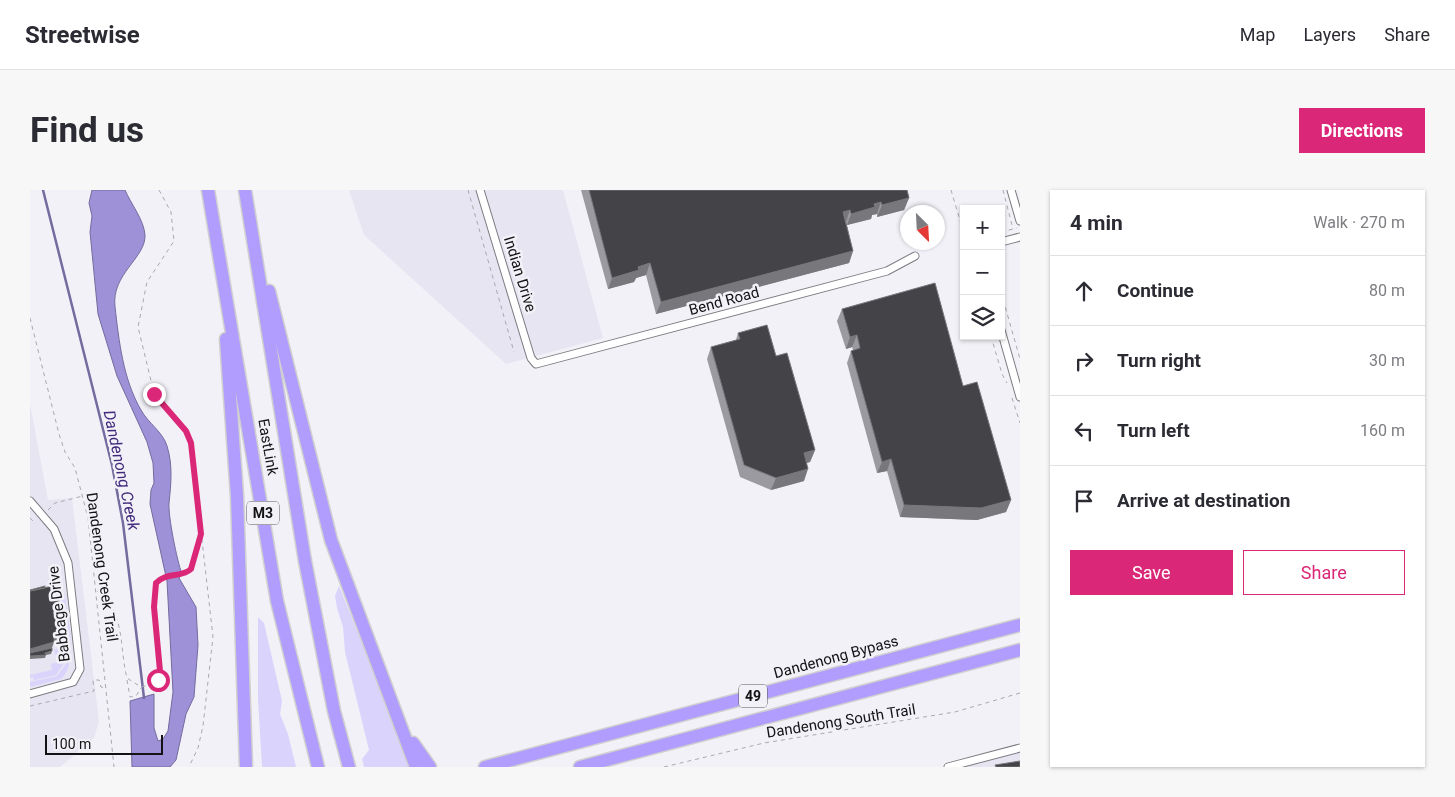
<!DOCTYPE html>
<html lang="en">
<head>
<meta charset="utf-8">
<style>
	:root { --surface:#fff; --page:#f7f7f7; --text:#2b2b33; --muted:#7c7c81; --line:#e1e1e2; --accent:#db2777 }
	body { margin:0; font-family:Roboto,sans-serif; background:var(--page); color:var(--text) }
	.controls { position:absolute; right:15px; top:15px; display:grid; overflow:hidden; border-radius:0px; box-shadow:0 1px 4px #0004 }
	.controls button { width:45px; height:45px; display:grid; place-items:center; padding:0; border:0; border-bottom:1px solid var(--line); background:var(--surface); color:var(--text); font:25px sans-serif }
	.compass { position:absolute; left:870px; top:15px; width:45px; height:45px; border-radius:50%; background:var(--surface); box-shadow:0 1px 4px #0004; rotate:156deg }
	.scale { position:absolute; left:15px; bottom:12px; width:118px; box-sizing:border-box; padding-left:5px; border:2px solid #131315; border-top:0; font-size:14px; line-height:18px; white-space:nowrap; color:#131315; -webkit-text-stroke:4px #f2f1f7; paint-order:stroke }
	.stop { position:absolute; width:15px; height:15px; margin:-11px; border:4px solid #db2777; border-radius:50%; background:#fff }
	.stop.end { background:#db2777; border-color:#fff; box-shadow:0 1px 5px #0008 }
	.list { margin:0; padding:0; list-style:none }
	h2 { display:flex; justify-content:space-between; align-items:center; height:65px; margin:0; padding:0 20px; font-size:21px }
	h2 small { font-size:16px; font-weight:400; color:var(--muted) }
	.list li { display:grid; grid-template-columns:32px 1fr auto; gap:15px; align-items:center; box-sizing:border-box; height:70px; padding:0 20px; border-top:1px solid var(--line) }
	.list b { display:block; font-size:19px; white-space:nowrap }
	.list em { font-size:16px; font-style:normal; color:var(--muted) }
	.actions { display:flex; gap:10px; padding:15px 20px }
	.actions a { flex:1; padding:11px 0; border:1px solid var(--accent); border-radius:0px; text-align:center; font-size:18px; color:var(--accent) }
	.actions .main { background:var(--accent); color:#fff }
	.icon { flex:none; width:28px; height:28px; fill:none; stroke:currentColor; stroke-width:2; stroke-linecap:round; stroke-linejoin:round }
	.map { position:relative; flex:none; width:990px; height:577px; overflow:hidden; border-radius:0px }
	header { display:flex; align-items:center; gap:30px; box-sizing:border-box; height:70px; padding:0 25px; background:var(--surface); border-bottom:1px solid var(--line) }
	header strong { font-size:24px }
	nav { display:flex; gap:28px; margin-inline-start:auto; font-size:18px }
	.intro { display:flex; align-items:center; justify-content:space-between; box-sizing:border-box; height:120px; padding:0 30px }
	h1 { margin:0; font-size:35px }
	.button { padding:12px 22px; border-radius:0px; background:var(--accent); color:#fff; font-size:18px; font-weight:700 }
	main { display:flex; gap:30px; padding:0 30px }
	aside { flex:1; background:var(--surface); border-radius:0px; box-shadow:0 1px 4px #0004 }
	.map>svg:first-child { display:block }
	.built { fill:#e7e5f2 }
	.green { fill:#dad4fc }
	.water { fill:#9e91d8; stroke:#746b9e }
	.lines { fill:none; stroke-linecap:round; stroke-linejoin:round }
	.stream { stroke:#746b9e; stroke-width:2.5 }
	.street-casing { stroke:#7c7b80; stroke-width:9 }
	.highway-casing { stroke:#d0d0d0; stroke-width:15 }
	.path { stroke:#a9a8ad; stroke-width:1; stroke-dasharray:4 4; stroke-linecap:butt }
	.street { stroke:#fff; stroke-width:7 }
	.highway { stroke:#b09dfd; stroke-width:12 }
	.wall { fill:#9b9aa0 }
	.shaded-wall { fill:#78787c }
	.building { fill:#444448; stroke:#78787c }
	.route { stroke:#db2777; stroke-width:6 }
	.labels { text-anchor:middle; stroke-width:5; stroke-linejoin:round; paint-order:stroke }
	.shield { fill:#f2f1f7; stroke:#565659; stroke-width:1 }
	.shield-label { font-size:14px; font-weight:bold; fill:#131315 }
	.street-label { font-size:15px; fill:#131315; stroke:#f2f1f7 }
	.water-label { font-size:16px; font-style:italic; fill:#41297c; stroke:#f2f1f7 }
</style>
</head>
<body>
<header>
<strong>Streetwise</strong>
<nav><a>Map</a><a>Layers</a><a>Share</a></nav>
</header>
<div class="intro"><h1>Find us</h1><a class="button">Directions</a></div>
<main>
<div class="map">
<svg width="990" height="577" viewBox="0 0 990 577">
	<rect width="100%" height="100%" fill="#f2f1f7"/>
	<path class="built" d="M319 0H533L573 148 476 174 334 45Z
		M0 214 18 310 42 308 69 531 64 548 30 577H0Z
		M990 562V577H933Z"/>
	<path class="green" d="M309 396 383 577H334L332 569 339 560 315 462 313 437 307 418 305 406Z
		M26 403H29L36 470 26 485 4 490 3 487 0 488V485L22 480 21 474 28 472 24 460 31 457Z
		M30 403 35 404C37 426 49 474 31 489L0 497V492L27 486 38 471Z
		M228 427 234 433 252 511 250 524 258 544 266 577H232L228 509Z"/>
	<path class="water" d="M62 0H95C101 14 114 30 115 45 116 68 81 84 85 117 89 151 93 189 111 220 118 233 133 242 137 256 143 275 141 294 139 313 138 326 147 371 152 384L149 388 166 417 168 455 164 507 156 524 146 570 140 577H102L100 511 124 504V538L128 551 133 549 138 541 143 502 137 391 120 314 121 300 124 293 123 273 117 252 87 186 68 124 60 42 62 26 59 13Z"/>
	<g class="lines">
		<path class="stream" d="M13 0 82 275 93 333 114 508"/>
		<defs>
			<path id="street" d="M450 0 501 168 506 174 857 81 885 66
				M981 0 990 31
				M971 52 990 47
				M971 140 990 207
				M0 311 24 339 38 373 50 479 43 492 0 504
				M918 577 990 558"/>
			<path id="highway" d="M178 0 247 411 288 577
				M215 0 275 371 304 521 319 577
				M239 101 301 350 386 577
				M196 149 207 306 216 577
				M383 553 400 577
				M455 577 990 435
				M550 577 990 460"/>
		</defs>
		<use href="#street" class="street-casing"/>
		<use href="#highway" class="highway-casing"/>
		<path class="path" d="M129 0 141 22 144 51 117 92 108 137 124 203 156 241 161 253 183 447 173 536 168 558 159 577
			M438 0 484 162
			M921 0 934 44
			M973 0 983 39
			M971 42 987 38
			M971 102 990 169
			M0 128 29 244 35 262 45 278 58 328 84 577
			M961 146 972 184 977 193
			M982 208 990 233
			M18 320 25 313 53 306
			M0 328 4 332 6 331
			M67 401C96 422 89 458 97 488L111 497 124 494C138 478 119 418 127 393 136 381 152 388 161 379L171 347
			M97 490 100 507 106 506 111 498
			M0 516 64 501 63 490H69L71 497 77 498
			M634 577 734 553 925 522 990 503"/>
		<use href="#street" class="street"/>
		<use href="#highway" class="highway"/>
	</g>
	<path class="wall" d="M551 0H877L879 8 874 20 847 27V24L842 25 841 29 817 35 823 61 819 73 626 124 616 85 606 88 604 92 578 99Z
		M812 119 933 196 981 310 976 322 947 330 870 327 857 281 847 283 817 173 821 161 823 160 822 157 816 159 807 131Z
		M708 143 746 166 785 260 780 272 776 273 774 291 741 300 710 287 677 169 681 157 706 150Z"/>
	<path class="shaded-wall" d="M879 8 874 20 847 27 852 15Z
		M851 12 847 24 842 25 841 29 817 35 821 24 844 14Z
		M820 20 816 32 813 22Z
		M823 61 819 73 626 124 631 112Z
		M620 73 616 85 606 88 604 92 578 99 582 88 608 77Z
		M827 145 822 157 816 159 820 147Z
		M785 260 780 272 769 275 774 263Z
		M861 269 857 281 847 283 852 272Z
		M778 279 774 291 741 300 746 288Z
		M981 310 976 322 947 330 870 327 874 315Z
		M33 442 30 451 24 452 21 461 15 463 22 461 21 464 16 465 15 468 0 469V459L24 444Z"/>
	<path class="building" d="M559 0H877L879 8 852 15 851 12 844 14 845 17 821 24 820 20 813 22 823 61 631 112 620 73 608 77 609 80 582 88Z
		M905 93 933 196 947 192 981 310 951 318 874 315 861 269 852 272 821 161 830 158 827 145 820 147 812 119Z
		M737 135 746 166 757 163 785 260 774 263 778 279 746 288 714 275 681 157 710 149 708 143Z
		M27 395 33 442 24 444V452L0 459V401Z
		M15 396V398L0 401V400Z
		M22 458V461L15 463 16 465 0 466V463Z
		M990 571V577H966L965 575Z"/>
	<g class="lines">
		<path class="route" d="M124 204 156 241 161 253 171 344 161 379C152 388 136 382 126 393L124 417 130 481 128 490"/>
	</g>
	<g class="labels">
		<g class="shield">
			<rect x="217" y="311.5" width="32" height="23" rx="4"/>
			<rect x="709" y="494.5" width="28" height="23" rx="4"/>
		</g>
		<g class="shield-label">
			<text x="233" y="328">M3</text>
			<text x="723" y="511">49</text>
		</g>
		<g class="street-label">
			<text transform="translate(490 84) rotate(73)" y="5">Indian Drive</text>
			<text transform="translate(694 111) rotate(-15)" y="5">Bend Road</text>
			<text transform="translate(238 257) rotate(80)" y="5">EastLink</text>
			<text transform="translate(72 377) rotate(82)" y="5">Dandenong Creek Trail</text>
			<text transform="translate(29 424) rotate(-97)" y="5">Babbage Drive</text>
			<text transform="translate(806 467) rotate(-15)" y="5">Dandenong Bypass</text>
			<text transform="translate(811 531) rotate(-9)" y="5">Dandenong South Trail</text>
		</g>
		<g class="water-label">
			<text transform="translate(92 280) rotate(78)" y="6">Dandenong Creek</text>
		</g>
	</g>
</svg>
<div class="controls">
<button>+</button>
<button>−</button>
<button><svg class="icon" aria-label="layers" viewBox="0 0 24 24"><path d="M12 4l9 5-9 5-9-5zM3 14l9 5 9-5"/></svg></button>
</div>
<svg class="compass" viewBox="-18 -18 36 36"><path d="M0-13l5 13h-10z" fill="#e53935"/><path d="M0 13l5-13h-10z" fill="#7c7c81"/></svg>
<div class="scale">100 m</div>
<div class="stop" style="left:128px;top:490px"></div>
<div class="stop end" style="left:124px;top:204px"></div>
</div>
<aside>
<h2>4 min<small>Walk · 270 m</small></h2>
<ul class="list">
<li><svg class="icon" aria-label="ahead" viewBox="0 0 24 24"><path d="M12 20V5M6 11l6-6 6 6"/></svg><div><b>Continue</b></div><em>80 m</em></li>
<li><svg class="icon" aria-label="right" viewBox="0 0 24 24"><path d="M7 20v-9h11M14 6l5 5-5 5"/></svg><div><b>Turn right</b></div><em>30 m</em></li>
<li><svg class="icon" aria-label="left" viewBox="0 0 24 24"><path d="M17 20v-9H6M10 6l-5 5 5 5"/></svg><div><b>Turn left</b></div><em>160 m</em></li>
<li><svg class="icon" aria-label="arrive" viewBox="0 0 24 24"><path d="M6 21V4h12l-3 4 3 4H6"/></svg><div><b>Arrive at destination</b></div></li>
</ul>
<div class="actions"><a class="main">Save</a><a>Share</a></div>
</aside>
</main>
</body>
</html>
